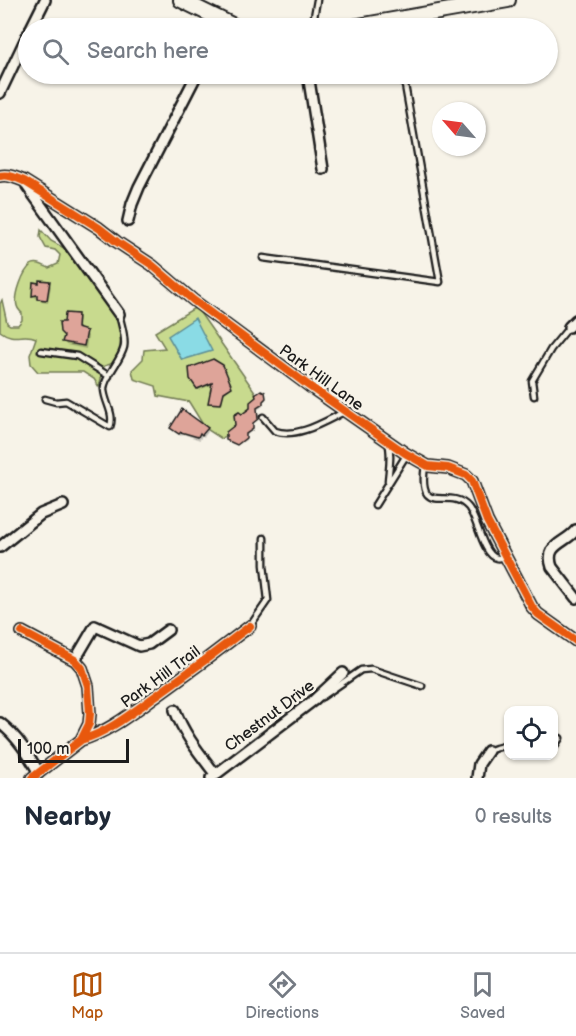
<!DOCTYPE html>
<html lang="en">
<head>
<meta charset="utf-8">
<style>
	:root { --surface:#fff; --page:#f2f2f3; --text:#1f2937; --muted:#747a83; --line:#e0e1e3; --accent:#b45309 }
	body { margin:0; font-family:"Balsamiq Sans",sans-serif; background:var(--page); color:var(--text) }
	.controls { position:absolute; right:18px; bottom:18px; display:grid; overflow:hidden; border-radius:12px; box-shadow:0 2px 4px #0004 }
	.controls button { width:54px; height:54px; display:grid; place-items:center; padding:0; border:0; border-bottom:2px solid var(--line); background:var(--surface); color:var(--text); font:30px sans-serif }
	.compass { position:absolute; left:432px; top:102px; width:54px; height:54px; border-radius:50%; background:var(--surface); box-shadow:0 2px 4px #0004; rotate:298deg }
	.scale { position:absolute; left:18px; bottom:15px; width:111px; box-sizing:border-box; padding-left:6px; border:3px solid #1c1c1c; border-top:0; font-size:16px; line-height:21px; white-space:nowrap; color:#1c1c1c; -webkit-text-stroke:4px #f7f3e8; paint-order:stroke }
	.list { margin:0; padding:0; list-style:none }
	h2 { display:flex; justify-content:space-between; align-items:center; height:78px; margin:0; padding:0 24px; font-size:26px }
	h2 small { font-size:20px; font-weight:400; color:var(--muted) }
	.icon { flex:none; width:33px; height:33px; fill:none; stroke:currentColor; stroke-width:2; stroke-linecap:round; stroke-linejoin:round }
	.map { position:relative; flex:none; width:576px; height:778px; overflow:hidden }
	.search { position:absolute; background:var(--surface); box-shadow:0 2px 4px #0004; left:18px; right:18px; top:18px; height:66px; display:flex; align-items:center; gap:15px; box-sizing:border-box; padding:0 21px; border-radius:33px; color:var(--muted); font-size:22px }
	.sheet { height:174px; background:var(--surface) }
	nav { display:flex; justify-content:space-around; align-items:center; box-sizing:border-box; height:84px; border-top:2px solid var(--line); background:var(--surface); font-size:16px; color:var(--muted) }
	nav a { display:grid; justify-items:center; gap:3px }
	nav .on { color:var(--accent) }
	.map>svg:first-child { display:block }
	.green { fill:#c8da8e; stroke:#727b55; stroke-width:1.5 }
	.water { fill:#8adbe5; stroke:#5e8f95; stroke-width:1.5 }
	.shadow { fill:#0003 }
	.building { fill:#dea499; stroke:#1c1c1c; stroke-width:1.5 }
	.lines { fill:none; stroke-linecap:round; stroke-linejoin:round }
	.lane-casing { stroke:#1c1c1c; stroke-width:9 }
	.street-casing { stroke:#1c1c1c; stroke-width:14 }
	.primary-casing { stroke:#1c1c1c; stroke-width:18 }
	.lane { stroke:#f7f3e8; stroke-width:4.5 }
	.street { stroke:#f7f3e8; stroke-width:9 }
	.primary { stroke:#f7f3e8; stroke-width:14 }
	.cycleway-casing { stroke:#f7f3e8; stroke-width:11 }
	.cycleway { stroke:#e8590c; stroke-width:8 }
	.labels { text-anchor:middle; stroke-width:5; stroke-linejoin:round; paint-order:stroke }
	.street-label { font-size:16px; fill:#1c1c1c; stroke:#f7f3e8 }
</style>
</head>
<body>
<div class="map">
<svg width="576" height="778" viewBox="0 0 576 778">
	<rect width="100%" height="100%" fill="#f7f3e8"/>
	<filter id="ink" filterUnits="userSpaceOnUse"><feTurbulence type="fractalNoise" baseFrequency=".0167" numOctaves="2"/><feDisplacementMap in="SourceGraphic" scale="12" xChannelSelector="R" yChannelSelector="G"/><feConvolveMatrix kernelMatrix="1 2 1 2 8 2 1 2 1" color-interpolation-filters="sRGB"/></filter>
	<g filter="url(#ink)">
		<path class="green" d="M41 230 51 241 64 248 121 325C121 339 121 351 114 363L104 366 99 387 94 379 83 372H38L31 364 30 355 36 338C24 332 14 342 0 331V304L2 300 7 323 10 325H18L22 320V313C19 310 18 310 17 306 14 296 23 271 31 265 37 261 44 266 49 268L58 264 60 255 55 250 46 248 40 237Z
			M196 307 260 399 222 439 205 428 189 402 158 396 156 386 134 379 132 370 143 359 144 350 165 348 155 332Z"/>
		<path class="water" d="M195 318 212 351 182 360 168 336Z"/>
		<path class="shadow" d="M49 282 51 286 48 303 41 302 39 299H36L34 295Z
			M77 315 79 318 78 330 86 332 88 336 86 349 66 345 64 341 65 323Z
			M222 366 231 388 224 394 221 405 210 404 214 384 199 390 192 379Z
			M265 395 266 400 262 402 263 406 257 410 258 420 253 424V430L246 436V440L238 445 229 441 228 440 243 416Z
			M172 428 206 429 208 432 204 437 202 435 200 440 183 434 181 436 174 432Z"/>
		<path class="building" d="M39 280 50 281 47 300 37 299V295L32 296 33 282 39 283Z
			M65 313 78 314 77 328 87 331 84 346 62 342 64 336 60 332 59 322H64Z
			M213 359 223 365 232 387 224 392 221 404 208 403 212 383 197 389 190 379 189 368Z
			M261 390 265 392 266 398 263 401V404L257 408 258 419 253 423V429L246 434V438L237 445 226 440V432L235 425 234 415 239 412 242 414 250 408V402L256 397 255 394Z
			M182 409 208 428 202 435 200 433 198 437 181 432 179 434 170 428Z"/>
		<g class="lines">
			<defs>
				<path id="lane" d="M312 28 317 0
					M263 258 440 282 403 74
					M41 351 77 356 109 376
					M534 396 532 381 551 349 569 327
					M45 399 56 402 66 401 110 427C115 414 105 403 104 390 103 378 121 361 124 347 126 337 121 324 119 314
					M263 417 275 431C298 439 325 421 346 411
					M388 442C392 455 389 468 388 481
					M425 465C417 520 449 485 468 507 477 517 483 556 497 558 500 559 503 557 506 557
					M375 505 407 454
					M250 626 268 600 264 565V538
					M322 697 361 670 371 669 422 686
					M554 747 560 738
					M488 751 496 748 508 745"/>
				<path id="street" d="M31 28 45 0
					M308 74 323 169
					M0 93 28 34
					M0 176C8 174 17 178 24 181L99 228 117 242 152 265 193 300 309 386 405 453 428 466 448 468 466 475 472 481 487 521 532 607 538 614 576 641
					M27 186 119 314
					M128 221 132 204 139 187 197 74
					M569 327 576 320
					M576 530C565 544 544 544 552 567L576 598
					M0 547 41 514 63 505
					M22 632 75 660 82 668 88 686 90 714 89 724 81 740 32 778
					M75 660 95 626 139 646 149 644 168 630
					M175 710C184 735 200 754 216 775
					M0 723C18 737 28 754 39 773
					M81 740C109 732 133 712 157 695 188 673 219 650 250 626
					M211 778 314 700 343 673
					M477 778 479 764 488 751"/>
				<path id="primary" d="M181 0 238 28
					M347 28 508 0"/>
			</defs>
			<use href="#lane" class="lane-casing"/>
			<use href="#street" class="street-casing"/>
			<use href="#primary" class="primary-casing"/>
			<use href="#lane" class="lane"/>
			<use href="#street" class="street"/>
			<use href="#primary" class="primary"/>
			<defs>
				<path id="cycleway" d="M0 176C8 174 17 178 24 181L99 228 117 242 152 265 193 300 309 386 405 453 428 466 448 468 466 475 472 481 487 521 532 607 538 614 576 641
					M22 632 75 660 82 668 88 686 90 714 89 724 81 740 32 778
					M81 740C109 732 133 712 157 695 188 673 219 650 250 626"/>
			</defs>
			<use href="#cycleway" class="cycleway-casing"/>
			<use href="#cycleway" class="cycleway"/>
		</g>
	</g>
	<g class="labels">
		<g class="street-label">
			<text transform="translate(322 377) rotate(36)" y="6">Park Hill Lane</text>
			<text transform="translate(160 676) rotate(-36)" y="6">Park Hill Trail</text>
			<text transform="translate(269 715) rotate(-37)" y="6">Chestnut Drive</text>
		</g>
	</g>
</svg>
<div class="controls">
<button><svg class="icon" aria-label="locate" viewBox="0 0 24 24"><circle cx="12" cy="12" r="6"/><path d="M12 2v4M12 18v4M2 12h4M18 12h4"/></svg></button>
</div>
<svg class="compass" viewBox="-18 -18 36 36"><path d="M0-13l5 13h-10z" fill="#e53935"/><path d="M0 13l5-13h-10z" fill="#747a83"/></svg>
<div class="scale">100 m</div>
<div class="search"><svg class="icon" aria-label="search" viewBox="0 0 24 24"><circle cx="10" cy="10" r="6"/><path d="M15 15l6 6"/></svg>Search here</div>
</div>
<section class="sheet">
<h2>Nearby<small>0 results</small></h2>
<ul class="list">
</ul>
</section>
<nav>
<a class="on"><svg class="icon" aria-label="map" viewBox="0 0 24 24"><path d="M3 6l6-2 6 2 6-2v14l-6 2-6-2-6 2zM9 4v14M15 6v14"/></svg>Map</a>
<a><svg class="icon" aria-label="directions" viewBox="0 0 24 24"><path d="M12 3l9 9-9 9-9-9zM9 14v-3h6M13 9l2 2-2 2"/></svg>Directions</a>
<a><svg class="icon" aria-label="saved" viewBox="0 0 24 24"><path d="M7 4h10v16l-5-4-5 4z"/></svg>Saved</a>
</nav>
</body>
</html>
